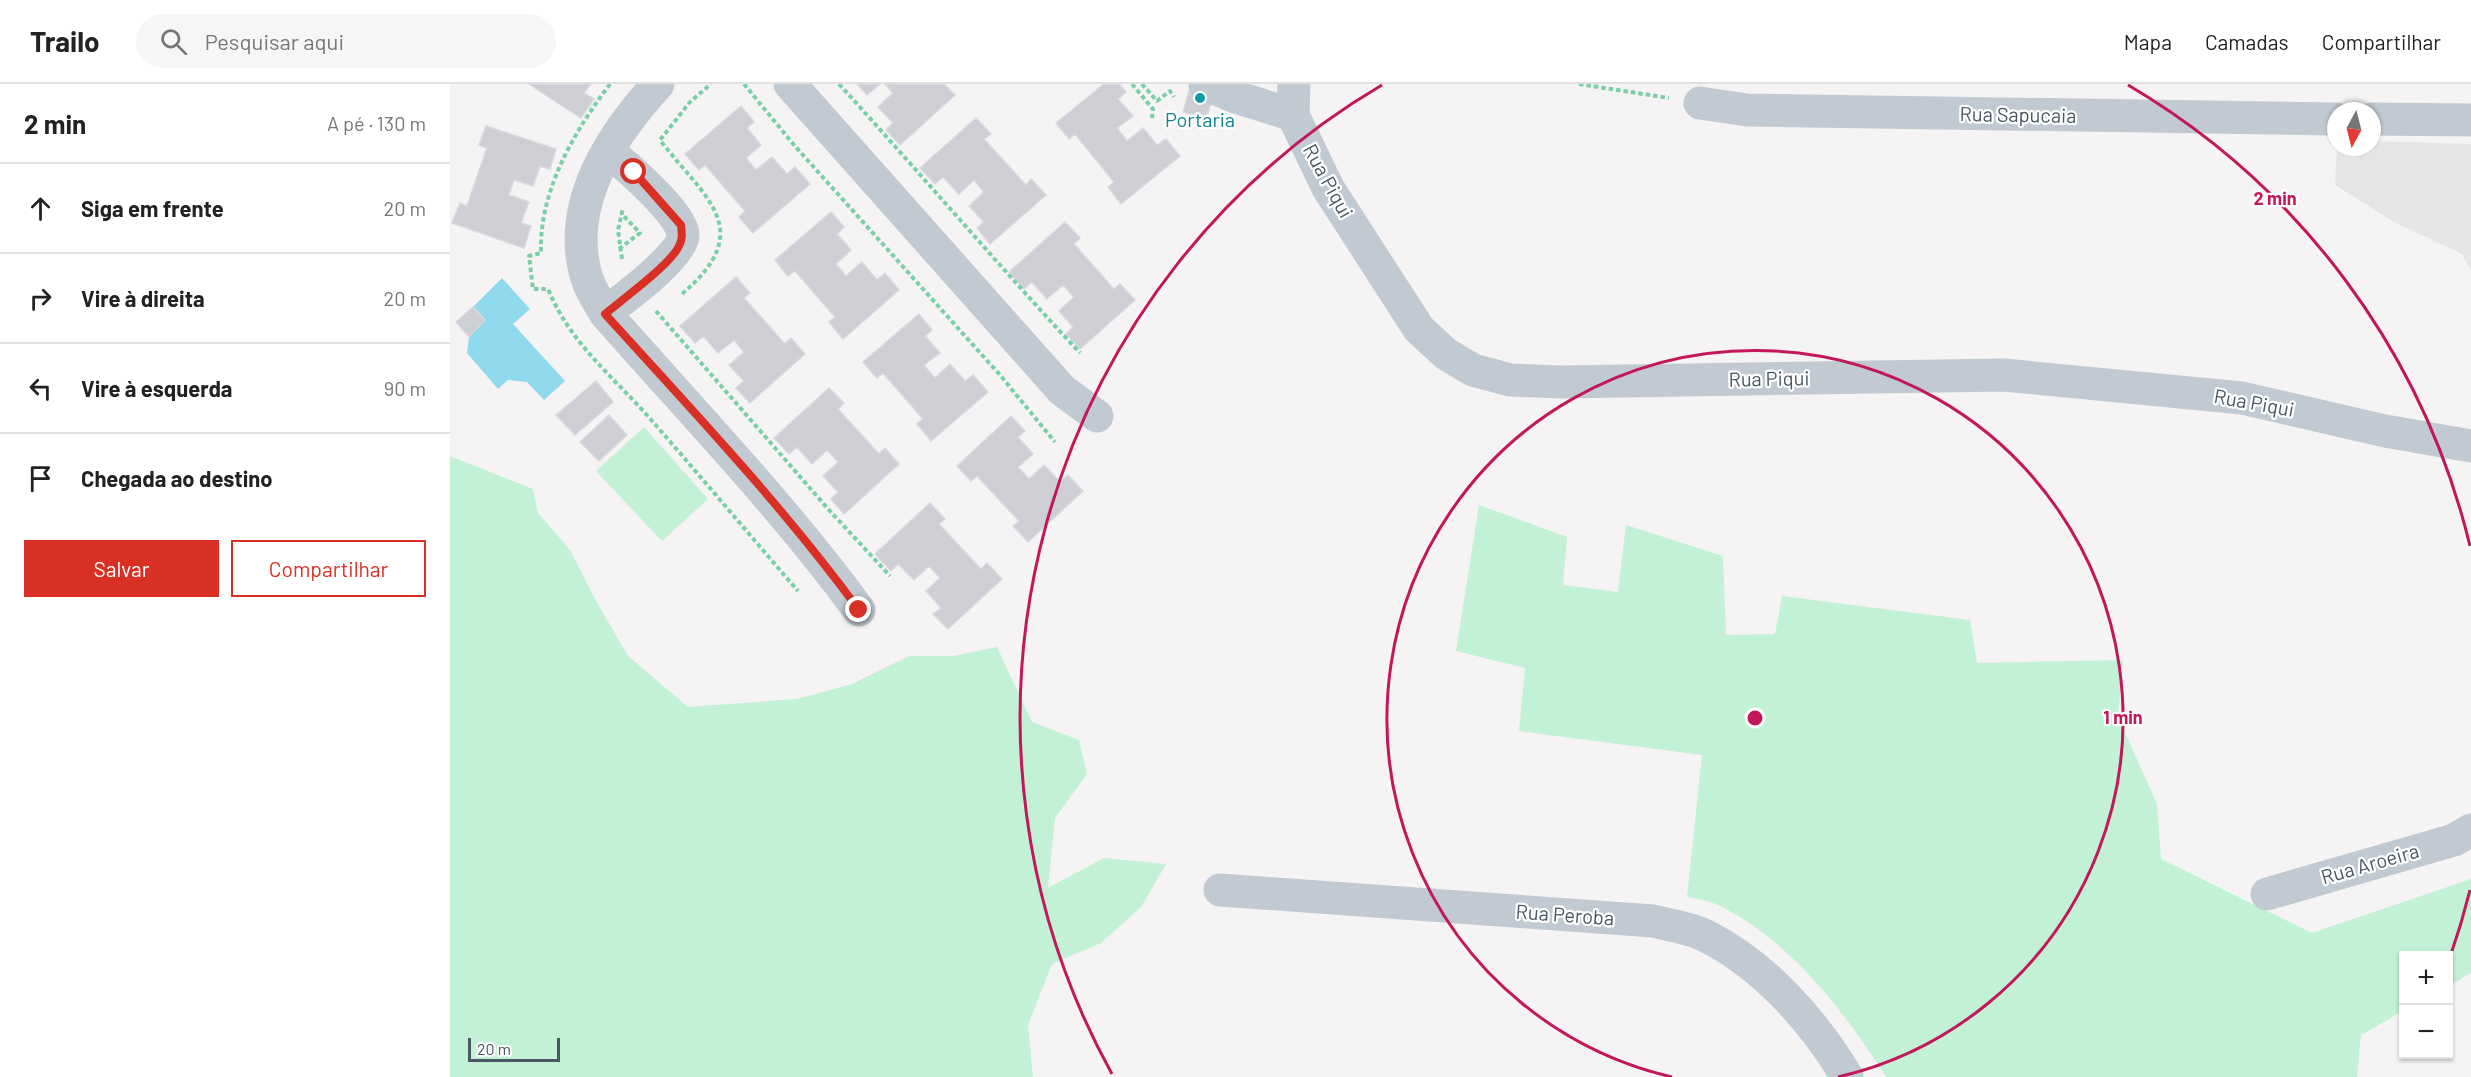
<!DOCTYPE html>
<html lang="pt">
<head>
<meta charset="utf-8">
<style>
	:root { --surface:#fff; --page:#f6f6f6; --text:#222; --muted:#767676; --line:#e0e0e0; --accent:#d93025 }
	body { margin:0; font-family:Barlow,sans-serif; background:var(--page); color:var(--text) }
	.controls { position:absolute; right:18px; bottom:18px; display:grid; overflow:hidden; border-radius:0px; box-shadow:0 2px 4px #0004 }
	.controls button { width:54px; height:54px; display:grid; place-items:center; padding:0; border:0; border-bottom:2px solid var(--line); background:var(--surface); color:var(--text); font:30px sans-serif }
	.compass { position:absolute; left:1877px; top:18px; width:54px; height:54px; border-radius:50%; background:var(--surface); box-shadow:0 2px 4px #0004; rotate:187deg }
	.scale { position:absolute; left:18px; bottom:15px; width:92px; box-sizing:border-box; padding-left:6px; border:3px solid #4a5661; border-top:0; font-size:16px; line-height:21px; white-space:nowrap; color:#4a5661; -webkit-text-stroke:4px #fff; paint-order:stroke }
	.stop { position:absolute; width:18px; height:18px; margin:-14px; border:4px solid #d93025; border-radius:50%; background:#fff }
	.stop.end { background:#d93025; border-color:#fff; box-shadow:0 2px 6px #0008 }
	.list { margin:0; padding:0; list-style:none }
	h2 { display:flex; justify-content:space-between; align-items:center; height:78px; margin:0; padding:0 24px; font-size:26px }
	h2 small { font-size:20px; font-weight:400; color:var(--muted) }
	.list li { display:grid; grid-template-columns:39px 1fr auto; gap:18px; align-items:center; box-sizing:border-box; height:90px; padding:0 24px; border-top:2px solid var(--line) }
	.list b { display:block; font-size:22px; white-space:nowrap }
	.list em { font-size:20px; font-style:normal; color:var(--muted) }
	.actions { display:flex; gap:12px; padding:18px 24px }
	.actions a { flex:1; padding:14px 0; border:2px solid var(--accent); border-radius:0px; text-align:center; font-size:21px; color:var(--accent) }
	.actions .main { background:var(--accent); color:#fff }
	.icon { flex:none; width:33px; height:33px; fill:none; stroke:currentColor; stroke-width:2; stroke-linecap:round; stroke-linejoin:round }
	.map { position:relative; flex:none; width:2021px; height:993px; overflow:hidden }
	header { display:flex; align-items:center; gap:36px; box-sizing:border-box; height:84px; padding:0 30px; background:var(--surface); border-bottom:2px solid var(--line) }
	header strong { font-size:28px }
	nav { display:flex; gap:33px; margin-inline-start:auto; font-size:21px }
	.search { width:420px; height:54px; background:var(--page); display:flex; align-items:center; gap:15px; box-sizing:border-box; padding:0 21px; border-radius:33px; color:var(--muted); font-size:22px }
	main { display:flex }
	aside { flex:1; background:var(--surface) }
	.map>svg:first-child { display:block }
	.education { fill:#e6e4e5 }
	.green { fill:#c3f1d5 }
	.water { fill:#90daee }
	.building { fill:#cdcfd5; stroke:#d7d9de; stroke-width:1.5 }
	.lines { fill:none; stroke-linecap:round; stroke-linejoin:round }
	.path { stroke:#7ad0a6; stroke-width:4; stroke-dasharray:4.5 3; stroke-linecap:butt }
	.minor { stroke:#c1cad2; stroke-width:33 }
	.route { stroke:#d93025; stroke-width:8 }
	.ring { fill:none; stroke:#c2185b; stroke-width:3 }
	.culture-dot { fill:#0f9aa8; stroke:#fff; stroke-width:2 }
	.labels { text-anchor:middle; stroke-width:4.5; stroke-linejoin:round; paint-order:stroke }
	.street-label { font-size:20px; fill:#4a5661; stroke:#fff }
	.culture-label { font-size:20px; fill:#0d838f; stroke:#fff }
	.centre { fill:#c2185b; stroke:#fff; stroke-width:3 }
	.ring-label { font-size:18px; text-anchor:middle; font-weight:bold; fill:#c2185b; stroke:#fff; stroke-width:4.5; stroke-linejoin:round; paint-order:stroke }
</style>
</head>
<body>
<header>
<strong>Trailo</strong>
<div class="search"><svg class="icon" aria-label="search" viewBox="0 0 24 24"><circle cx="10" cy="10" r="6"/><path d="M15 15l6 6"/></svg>Pesquisar aqui</div>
<nav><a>Mapa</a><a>Camadas</a><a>Compartilhar</a></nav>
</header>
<main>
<aside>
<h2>2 min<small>A pé · 130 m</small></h2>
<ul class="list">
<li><svg class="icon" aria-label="ahead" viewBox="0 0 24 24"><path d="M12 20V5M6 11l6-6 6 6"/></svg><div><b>Siga em frente</b></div><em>20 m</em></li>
<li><svg class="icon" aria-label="right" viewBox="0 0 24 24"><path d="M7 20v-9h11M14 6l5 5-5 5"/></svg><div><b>Vire à direita</b></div><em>20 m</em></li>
<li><svg class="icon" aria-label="left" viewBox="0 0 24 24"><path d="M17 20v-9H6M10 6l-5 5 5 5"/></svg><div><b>Vire à esquerda</b></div><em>90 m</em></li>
<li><svg class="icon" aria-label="arrive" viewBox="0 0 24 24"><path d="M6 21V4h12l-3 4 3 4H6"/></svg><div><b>Chegada ao destino</b></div></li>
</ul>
<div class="actions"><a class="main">Salvar</a><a>Compartilhar</a></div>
</aside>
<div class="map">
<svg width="2021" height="993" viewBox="0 0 2021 993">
	<rect width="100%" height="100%" fill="#f5f3f3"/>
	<path class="education" d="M1922 57 2021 60V186L2012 170 1944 138 1885 101 1887 63H1922Z"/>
	<path class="green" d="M194 343 258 415 212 457 146 387Z
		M0 372 83 405 88 429 120 466 146 517 178 572 238 623 347 615 402 600 459 572H503L547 563 582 638 629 656 637 690 605 734 598 804 654 774 716 780 691 823 651 859 602 880 578 941 583 993H0Z
		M1029 421 1117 453 1113 501 1168 508 1176 441 1273 472 1276 551 1325 550 1332 512 1520 536 1527 579 1673 576 1668 633 1707 720 1711 775 1862 849 2021 795V889L1999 902 1998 872H1954L1953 927 1911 951 1907 993H1436C1395 928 1339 855 1268 821 1259 817 1247 815 1237 813L1252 671 1069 647 1075 584 1006 567Z"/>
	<path class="water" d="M52 194 80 225 63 240 115 297 94 316 77 298 58 296 48 305 17 269 19 253 35 236 23 223Z"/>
	<path class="building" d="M79 0H141L134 9 144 15 131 34Z
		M407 0H430L417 11Z
		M435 0H494L505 11 450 61 436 46 443 39 428 23 443 9Z
		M654 0H669L676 8 668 15 683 32 667 44 677 57 693 44 707 61 716 55 730 72 671 120 658 103 664 98 625 50 619 55 606 39Z
		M741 0H767L756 35 733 28Z
		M291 22 304 38 297 44 311 61 296 74 306 86 322 73 337 90 345 83 360 100 303 149 289 133 295 127 255 81 249 86 235 70Z
		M526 34 541 50 534 55 576 101 581 95 596 111 540 160 527 144 534 138 519 122 534 108 524 96 509 110 493 93 485 100 470 84Z
		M36 42 106 65 100 85 90 82 83 102 64 96 59 111 79 118 71 139 81 142 74 164 2 139 10 119 17 122 37 64 29 61Z
		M381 128 394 143 387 150 401 166 386 180 396 192 412 178 427 196 435 189 449 206 393 255 379 238 385 233 345 187 338 192 325 176Z
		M615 138 630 154 624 160 664 205 670 200 685 216 630 265 616 250 623 243 609 227 624 213 613 201 597 215 582 198 574 205 559 188Z
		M286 193 300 209 294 214 335 260 341 254 355 270 300 319 286 304 294 297 279 281 294 268 284 256 268 269 253 252 245 259 230 242Z
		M23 223 35 236 19 253 6 238Z
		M469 230 482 246 475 252 490 269 474 281 485 294 500 280 515 297 523 291 538 308 481 357 467 340 473 335 433 289 427 294 413 278Z
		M146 297 163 318 125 351 106 331Z
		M379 304 394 319 388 325 429 370 435 364 449 380 394 430 381 415 388 408 373 392 388 378 377 366 362 380 347 363 339 370 324 354Z
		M159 331 177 351 149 377 130 358Z
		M561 332 575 347 568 353 583 370 568 383 579 395 594 381 610 398 618 391 633 407 578 458 563 442 569 437 527 392 521 397 507 382Z
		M480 419 495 435 489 440 531 485 537 479 552 495 498 545 483 530 491 524 476 507 490 494 479 482 464 496 448 480 441 487 425 470Z"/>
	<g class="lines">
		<path class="path" d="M160 0C124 48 89 107 91 169L79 172 83 205H98C120 258 158 288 196 330 247 388 297 448 348 507
			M294 0 344 61 550 291 605 358
			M389 0C470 89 548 181 630 269
			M682 0 703 25 702 35
			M692 0 707 17 720 7 724 13
			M1129 0 1219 14
			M169 165 190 149 171 129
			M172 175 168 146 173 124
			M232 210C308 145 255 115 210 56L240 18 261 0
			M206 227 379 426 440 492"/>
		<path class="minor" d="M208 0C164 48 119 114 134 183 137 200 146 214 155 229 241 327 332 421 409 526
			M340 0 612 306 647 332
			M755 0 780 11 843 31
			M844 0 843 31 878 104 969 245 996 270 1023 286 1060 296 1111 298 1554 291 1792 314 1935 347 2021 362
			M1250 19 1297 26 1886 35
			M1922 35 2021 36
			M155 229C172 216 231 173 233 152 235 132 174 80 158 67
			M770 806 1203 837C1219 841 1240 844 1256 852 1314 881 1364 937 1397 993
			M1817 810 2004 756 2021 746"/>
	</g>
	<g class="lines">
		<path class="route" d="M184 88 231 141C232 150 233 156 228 164 217 183 173 215 155 230 242 326 332 421 409 526"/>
	</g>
	<g class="ring">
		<path d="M1222 993A368 368 0 1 1 1388 993"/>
		<path d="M2020 806A735 735 0 0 1 2000 873M662 990A735 735 0 0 1 932 1M1678 1A735 735 0 0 1 2020 462"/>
	</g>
	<circle class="culture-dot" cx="750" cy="14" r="6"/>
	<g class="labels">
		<g class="street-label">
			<text transform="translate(1568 31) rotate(1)" y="7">Rua Sapucaia</text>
			<text transform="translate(878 97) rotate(61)" y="7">Rua Piqui</text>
			<text transform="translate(1319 295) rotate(-1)" y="7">Rua Piqui</text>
			<text transform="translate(1804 319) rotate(10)" y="7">Rua Piqui</text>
			<text transform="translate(1920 780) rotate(-16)" y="7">Rua Aroeira</text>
			<text transform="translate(1115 831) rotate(4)" y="7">Rua Peroba</text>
		</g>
		<g class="culture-label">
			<text x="750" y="43">Portaria</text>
		</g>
	</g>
	<circle cx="1305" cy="634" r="9" class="centre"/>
	<g class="ring-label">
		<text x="1825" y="121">2 min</text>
		<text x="1673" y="640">1 min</text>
	</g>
</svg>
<div class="controls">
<button>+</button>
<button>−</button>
</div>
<svg class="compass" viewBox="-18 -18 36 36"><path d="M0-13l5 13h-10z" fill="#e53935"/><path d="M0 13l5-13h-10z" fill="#767676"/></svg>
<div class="scale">20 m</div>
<div class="stop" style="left:184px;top:88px"></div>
<div class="stop end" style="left:409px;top:526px"></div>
</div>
</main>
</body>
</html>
